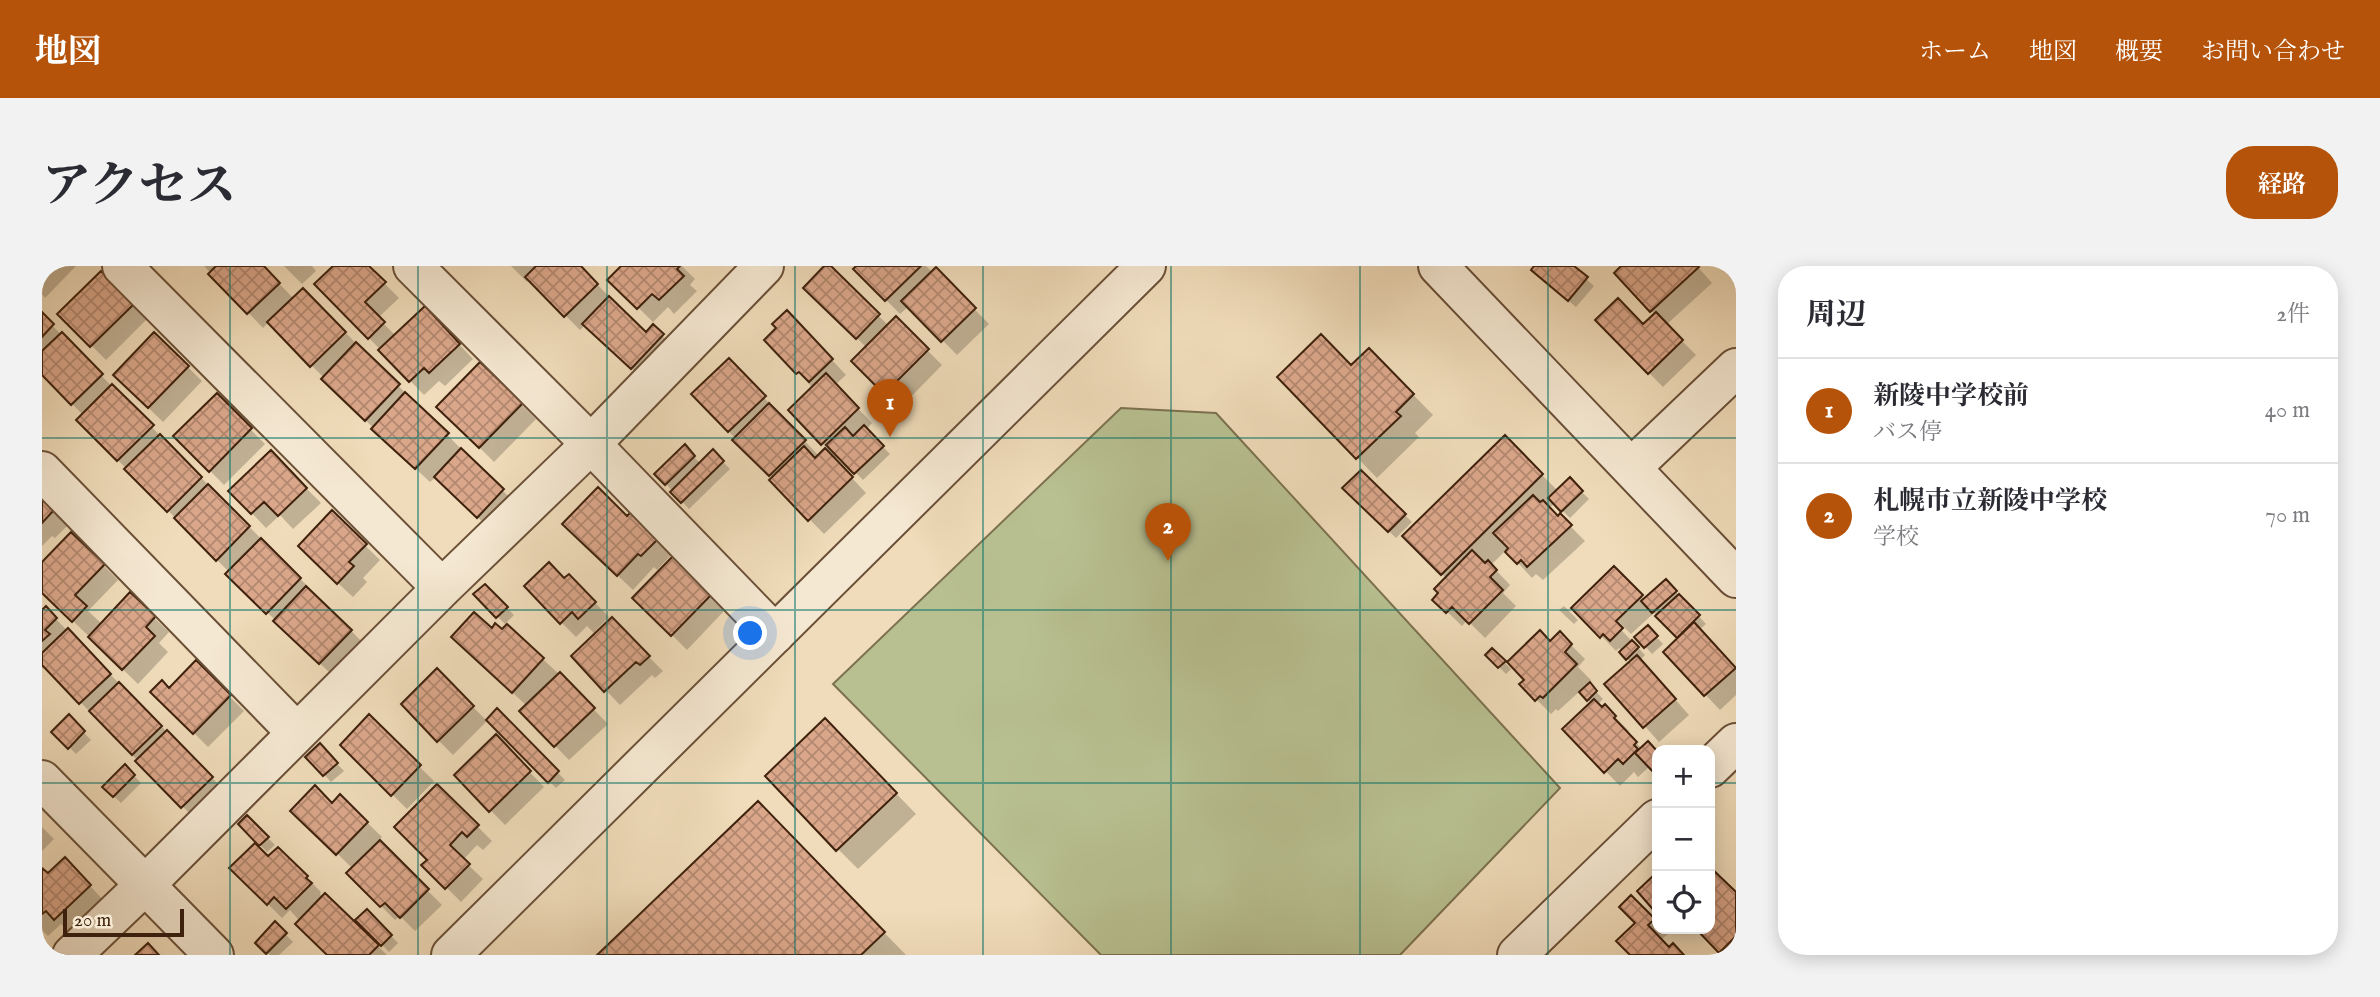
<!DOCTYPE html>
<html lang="ja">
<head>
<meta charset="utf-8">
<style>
	:root { --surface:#fff; --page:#f2f2f3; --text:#2b2b33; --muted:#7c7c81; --line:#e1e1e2; --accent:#b45309 }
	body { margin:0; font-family:"IM FELL English","Noto Serif JP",serif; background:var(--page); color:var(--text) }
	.controls { position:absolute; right:21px; bottom:21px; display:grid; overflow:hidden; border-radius:14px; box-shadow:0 4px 18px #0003 }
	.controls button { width:63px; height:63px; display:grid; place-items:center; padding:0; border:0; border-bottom:2px solid var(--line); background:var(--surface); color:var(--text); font:35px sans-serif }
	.scale { position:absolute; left:21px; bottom:18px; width:121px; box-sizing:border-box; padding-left:7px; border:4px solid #3f220d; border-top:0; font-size:19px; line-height:24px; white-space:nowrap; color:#3f220d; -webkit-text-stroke:5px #f5e8d2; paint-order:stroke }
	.you { position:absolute; left:709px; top:368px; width:24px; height:24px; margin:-18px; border:5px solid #fff; border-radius:50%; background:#1a73e8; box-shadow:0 0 0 10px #1a73e833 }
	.badge { display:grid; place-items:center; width:46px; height:46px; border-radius:50%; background:var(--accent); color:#fff; font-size:23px; font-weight:700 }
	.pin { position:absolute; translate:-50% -58px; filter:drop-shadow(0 2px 4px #0008) }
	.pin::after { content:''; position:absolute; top:37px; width:24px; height:21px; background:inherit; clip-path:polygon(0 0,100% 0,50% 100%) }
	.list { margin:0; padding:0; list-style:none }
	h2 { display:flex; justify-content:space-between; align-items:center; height:91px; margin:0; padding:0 28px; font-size:30px }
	h2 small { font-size:23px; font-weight:400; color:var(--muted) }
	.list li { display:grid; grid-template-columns:46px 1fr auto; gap:21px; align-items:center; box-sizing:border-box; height:105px; padding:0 28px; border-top:2px solid var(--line) }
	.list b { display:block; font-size:26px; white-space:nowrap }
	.list p { margin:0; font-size:23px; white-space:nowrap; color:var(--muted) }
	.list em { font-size:23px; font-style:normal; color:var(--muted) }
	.icon { flex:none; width:38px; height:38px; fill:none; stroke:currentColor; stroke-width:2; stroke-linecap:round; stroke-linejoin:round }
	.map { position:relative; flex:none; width:1694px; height:689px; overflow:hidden; border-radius:28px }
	header { display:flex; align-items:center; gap:42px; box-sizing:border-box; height:98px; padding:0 35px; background:var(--accent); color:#fff }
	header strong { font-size:33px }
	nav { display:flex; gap:38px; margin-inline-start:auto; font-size:24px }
	.intro { display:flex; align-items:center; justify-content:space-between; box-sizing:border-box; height:168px; padding:0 42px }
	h1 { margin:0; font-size:49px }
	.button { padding:18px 32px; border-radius:28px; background:var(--accent); color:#fff; font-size:24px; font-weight:700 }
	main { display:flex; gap:42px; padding:0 42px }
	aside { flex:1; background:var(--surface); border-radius:28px; box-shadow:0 4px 18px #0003 }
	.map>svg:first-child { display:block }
	.grass { fill:#b8c091; stroke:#7c714f; stroke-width:2 }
	.shadow { fill:#0003 }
	.building { fill:url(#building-cross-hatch); stroke:#3f220d; stroke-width:2 }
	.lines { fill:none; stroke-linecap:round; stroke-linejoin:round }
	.minor-casing { stroke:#6b5038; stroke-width:42 }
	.tertiary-casing { stroke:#6b5038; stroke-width:42 }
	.minor { stroke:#f5e8d2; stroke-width:38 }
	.tertiary { stroke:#f5e8d2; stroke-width:38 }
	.grid { fill:none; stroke:#0f766e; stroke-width:2; stroke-opacity:0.55 }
</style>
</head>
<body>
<header>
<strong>地図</strong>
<nav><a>ホーム</a><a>地図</a><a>概要</a><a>お問い合わせ</a></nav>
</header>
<div class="intro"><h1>アクセス</h1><a class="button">経路</a></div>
<main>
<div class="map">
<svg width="1694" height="689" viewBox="0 0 1694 689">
	<defs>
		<pattern id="building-cross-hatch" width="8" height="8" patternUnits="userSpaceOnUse" patternTransform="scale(1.75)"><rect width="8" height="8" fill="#dba78b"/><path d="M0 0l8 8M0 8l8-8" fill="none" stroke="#b38870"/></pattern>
	</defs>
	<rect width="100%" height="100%" fill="#f0dcba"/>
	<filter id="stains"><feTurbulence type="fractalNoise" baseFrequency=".00286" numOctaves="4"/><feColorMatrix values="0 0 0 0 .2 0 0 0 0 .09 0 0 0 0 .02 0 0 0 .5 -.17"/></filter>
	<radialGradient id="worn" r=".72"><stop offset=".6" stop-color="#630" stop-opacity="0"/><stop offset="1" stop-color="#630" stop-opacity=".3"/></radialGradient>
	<path class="grass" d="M1079 142 1174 147 1518 522 1358 689H1059L791 418Z"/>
	<path class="shadow" d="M0 0H34L3 32 0 28Z
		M162 0H220L252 33 261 24 475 239 450 265 394 211 388 216 346 177 227 56 221 62Z
		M242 0H270L274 5 260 18Z
		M293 0H325L357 32 336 52 354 70 397 57 431 93 403 120 397 115 382 129 275 18Z
		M469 0H537L604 68 611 61 635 84 604 116 543 59 538 64 487 13 485 16Z
		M582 0H640L653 13 648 19 655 25 632 48 626 41 611 56 568 14Z
		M785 0 847 60 854 53 900 99 858 142 812 95 825 82 763 22Z
		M817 0H884L891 7 894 4 947 58 915 89 867 40 858 48 814 3Z
		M1494 0H1529L1552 20 1534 41 1498 11Z
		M1582 0H1655L1670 17 1624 59 1654 89 1621 121 1555 54 1602 60 1613 49 1574 7Z
		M59 8 105 53 64 94 18 48Z
		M0 49 323 379 293 412 200 322 187 306 36 154 41 149 0 107Z
		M759 61 804 109 793 119 830 157 824 164 848 188 821 214 797 190 793 194 824 227 782 268 729 214 731 212 652 129 687 95 777 190 785 182 748 145 771 122 725 74Z
		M112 68 160 115 121 156 87 123Z
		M438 98 494 153 452 196 397 141Z
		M1310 101 1347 104 1391 149 1373 167 1377 171 1335 212 1237 111Z
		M175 130 223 178 182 219 134 170Z
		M1463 172 1516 225 1528 214 1547 233 1528 252 1513 237 1507 242 1516 252 1518 250 1543 275 1501 314 1494 308 1490 312 1464 284 1449 299 1468 319 1461 327 1474 340 1443 372 1425 354 1420 360 1393 334 1405 313 1362 270Z
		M642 181 659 198 671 186 688 203 647 243 615 208Z
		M229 187 279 237 251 263 238 249 224 262 189 225Z
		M1319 206 1370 256 1354 272 1303 222Z
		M0 234 26 259 13 272 10 270 0 280Z
		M290 247 338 294 321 312 325 316 311 331 272 295Z
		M589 248 630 288 615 304 612 301 591 324 537 273 585 252Z
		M30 268 76 314 46 345 60 358 88 329 127 366 117 377 126 386 96 418 0 325V298Z
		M631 293 683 344 645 384 593 332Z
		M1572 302 1603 334 1631 323 1664 358 1657 364 1694 404V429L1678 444 1623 386 1637 373 1612 347 1589 368 1569 348 1566 350 1603 389 1598 394 1647 449 1617 476 1565 418 1589 397 1577 382 1574 385 1532 342Z
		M527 310 567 351 553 365 555 368 570 354 621 405 613 412 610 409 578 439 531 390 554 369 545 360 534 371 484 321 523 314Z
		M443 320 472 349 463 358 434 329Z
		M1522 340 1536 354 1532 358 1517 344Z
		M4 343 184 526 155 555 3 400 0 403V347Z
		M465 360 518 409 566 458 527 494 479 445 485 440 425 385 450 364 460 366Z
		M1606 362 1621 378 1610 388 1595 371Z
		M1518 368 1543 393 1536 401 1549 414 1546 417 1561 433 1555 439 1560 443 1563 441 1587 465 1585 467 1600 483 1606 478 1615 487V508L1608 500 1596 511 1592 506 1578 520 1523 463 1550 438 1538 425 1516 445 1514 443 1509 448 1480 419Z
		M1450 384 1469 403 1464 408 1445 389Z
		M154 397 202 445 166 481 111 426 128 424Z
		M395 405 445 455 455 445 523 514 514 522 446 454 411 489 361 439Z
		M27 451 49 474 34 488 12 466Z
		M327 451 392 515 365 543 300 479Z
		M454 471 502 521 463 559 414 509Z
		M802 474 874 548 816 603 796 583Z
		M278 480 302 505 289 516 266 491Z
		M83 500 99 517 79 537 62 521Z
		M395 520 450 575 441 584 435 579 421 594 441 613 419 636 382 599 388 594Z
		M298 530 340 571 336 575 400 639 373 665 358 650 353 654 306 607 311 603 251 544 290 539Z
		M205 551 233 579 225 586 198 558Z
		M0 561 12 573 0 585Z
		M739 561 864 689H557Z
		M236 583 279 626 278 628 282 632 284 630 345 689H287L248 644 240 652 190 602 226 592Z
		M1668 603 1694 629V689H1682L1656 663H1668Z
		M0 605 6 610 37 608 62 635 28 667 19 658 6 670 0 664Z
		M1589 632 1615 658V663H1620L1626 668 1619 674 1628 683 1640 689 1576 675 1595 657Z
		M325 645 356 677 347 686 316 654Z
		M233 658 251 676 237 689H228L215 677Z"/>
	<path class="building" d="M174 0H222L238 17 205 48 166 8Z
		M291 0H327L344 16 323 36 343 56 326 73 272 18Z
		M494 0H539L556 18 522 51 483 11Z
		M579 0H638L635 3 642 10 617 34 610 28 595 43 565 14Z
		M782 0H789L838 48 814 73 761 22Z
		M814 0H879L843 35 811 3Z
		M1492 0H1532L1546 11 1526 35 1489 4Z
		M1579 0H1656L1657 1 1608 46 1572 7Z
		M894 1 934 42 899 76 859 35Z
		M59 5 92 38 48 81 15 48Z
		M261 22 304 66 268 101 225 56Z
		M567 30 604 66 611 58 622 68 589 103 540 58Z
		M1576 32 1601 58 1614 46 1641 74 1606 108 1553 54Z
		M383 40 418 78 387 107 382 102 367 116 336 84Z
		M745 44 791 93 767 116 757 106 754 108 722 74 734 62 730 58Z
		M0 46 12 58 0 71Z
		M854 50 887 83 842 128 809 95Z
		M20 66 61 108 29 139 0 109V85Z
		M112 66 147 100 106 142 71 109Z
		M1279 68 1309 99 1327 82 1372 128 1354 146 1359 150 1314 193 1235 111Z
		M314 76 358 118 323 155 279 113Z
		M687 92 724 130 686 166 649 128Z
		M438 96 481 137 437 182 394 141Z
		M784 107 817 142 779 179 746 144Z
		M70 118 112 159 75 195 34 154Z
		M363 126 407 167 373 203 329 163Z
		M175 127 210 162 167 206 131 170Z
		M727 137 764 174 727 210 690 174Z
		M822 159 842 180 812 208 784 179 803 161 811 170Z
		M118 168 160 211 125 246 82 203Z
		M1463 169 1501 208 1399 309 1360 270Z
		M643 178 653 190 623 219 612 208Z
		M762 180 773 192 783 182 811 211 766 255 727 214Z
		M419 182 462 223 435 252 392 211Z
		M671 183 682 195 639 237 628 226Z
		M229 184 265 222 236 250 222 236 209 248 186 225Z
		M1319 204 1364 248 1346 266 1300 222Z
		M1528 211 1541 225 1519 246 1506 232Z
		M166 218 208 260 174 295 132 252Z
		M556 221 585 250 589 246 617 272 599 290 596 288 575 310 520 258Z
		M1491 229 1498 236 1501 234 1516 250 1518 247 1530 259 1485 301 1479 294 1475 298 1463 286 1466 282 1451 267Z
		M0 232 12 244 0 257Z
		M290 244 325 278 307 296 312 300 295 318 256 280Z
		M29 266 63 298 33 329 45 340 30 356 0 327V296Z
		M219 272 259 312 224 348 183 308Z
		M1430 284 1443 297 1446 294 1455 304 1448 311 1461 324 1427 358 1410 341 1404 347 1390 334 1396 327 1392 323Z
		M631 290 670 328 629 370 590 332Z
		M507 296 522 312 527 308 554 336 536 353 530 346 518 358 482 320Z
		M1572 300 1601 329 1574 355 1581 362 1568 375 1561 368 1558 372 1529 342Z
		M1624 313 1635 325 1610 347 1599 335Z
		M443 318 466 341 454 352 431 328Z
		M264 320 310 364 277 398 231 355Z
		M88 326 114 350 104 361 113 370 80 404 46 371Z
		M1637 328 1658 349 1635 372 1613 350Z
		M4 340 15 352 3 364 8 368 0 375V344Z
		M432 346 450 362 453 357 460 363 465 358 502 392 470 427 409 371Z
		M570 351 608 390 598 399 594 396 562 426 529 390Z
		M1652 356 1694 402 1662 430 1621 386Z
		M1606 359 1616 370 1602 382 1592 371Z
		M26 362 69 408 37 438 0 399V387Z
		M1498 364 1508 375 1518 365 1530 378 1523 386 1535 398 1501 432 1498 430 1493 435 1477 418 1482 414 1465 396Z
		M1590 374 1597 381 1584 394 1577 386Z
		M1450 382 1464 395 1456 402 1443 389Z
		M1595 389 1634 433 1601 462 1562 418Z
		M154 394 189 429 151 468 108 426 120 414 127 422Z
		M395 402 432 440 395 476 359 438Z
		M518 406 553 442 512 481 477 445Z
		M77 416 120 460 90 489 47 445Z
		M1548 416 1555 425 1545 435 1537 426Z
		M1552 433 1560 441 1563 438 1574 450 1572 452 1595 476 1592 479 1596 483 1581 498 1576 493 1562 507 1520 463Z
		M455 442 517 505 506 517 444 454Z
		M27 448 43 465 26 483 9 466Z
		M327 448 379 499 349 530 298 479Z
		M783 452 855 527 794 585 723 510Z
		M125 464 171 511 139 542 93 495Z
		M454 468 489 505 447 546 412 509Z
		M1606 475 1615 485V510L1593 487Z
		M278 477 296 497 281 510 263 491Z
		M83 498 93 509 71 531 60 521Z
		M395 518 437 559 425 571 420 566 408 579 428 598 403 623 379 599 385 594 352 561Z
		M273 519 290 537 298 528 326 556 294 589 248 545Z
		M716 535 843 666 819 689H555Z
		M205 549 227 571 217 580 196 558Z
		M338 574 387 623 358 652 343 637 338 641 304 607Z
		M213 577 226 590 236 581 266 610 264 612 270 617 244 643 232 631 225 639 187 602Z
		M23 591 49 619 12 654 4 645 0 648V602L6 607Z
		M1668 601 1694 626V670L1677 687 1654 663H1668Z
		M1612 609 1615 613V648L1595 625Z
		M283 627 337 679 327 689H285L253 658Z
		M1589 629 1613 653 1606 659 1627 681 1631 677 1642 689H1588L1574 675 1593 657 1577 641Z
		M325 643 350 669 339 680 313 654Z
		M233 655 245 667 224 688 213 677Z
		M106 677 117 689H93Z"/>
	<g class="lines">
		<defs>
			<path id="minor" d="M80 0 400 322
				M371 0 549 178 733 368
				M1396 0 1694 312
				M1589 202 1694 102
				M0 205 255 467
				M1668 502 1694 477
				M0 514 172 689
				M30 689 103 619 400 322 549 178 722 0
				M1475 689 1615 553"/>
			<path id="tertiary" d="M409 689 1104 0"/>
		</defs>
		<use href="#minor" class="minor-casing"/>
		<use href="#tertiary" class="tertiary-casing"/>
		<use href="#minor" class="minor"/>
		<use href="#tertiary" class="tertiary"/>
	</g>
	<path class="grid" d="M188 0V689M376 0V689M565 0V689M753 0V689M941 0V689M1129 0V689M1318 0V689M1506 0V689M0 172H1694M0 344H1694M0 517H1615M1668 517H1694"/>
	<rect width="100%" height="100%" filter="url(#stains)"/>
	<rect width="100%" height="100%" fill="url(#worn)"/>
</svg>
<div class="controls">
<button>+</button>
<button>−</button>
<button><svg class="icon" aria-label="locate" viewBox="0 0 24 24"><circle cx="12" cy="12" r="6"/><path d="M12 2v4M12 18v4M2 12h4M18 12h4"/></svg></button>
</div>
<div class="scale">20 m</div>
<div class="you"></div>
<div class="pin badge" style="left:848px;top:171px">1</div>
<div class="pin badge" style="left:1126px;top:295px">2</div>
</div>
<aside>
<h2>周辺<small>2件</small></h2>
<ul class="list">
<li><span class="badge">1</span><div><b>新陵中学校前</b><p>バス停</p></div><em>40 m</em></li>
<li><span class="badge">2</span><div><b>札幌市立新陵中学校</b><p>学校</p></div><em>70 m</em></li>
</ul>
</aside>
</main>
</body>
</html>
